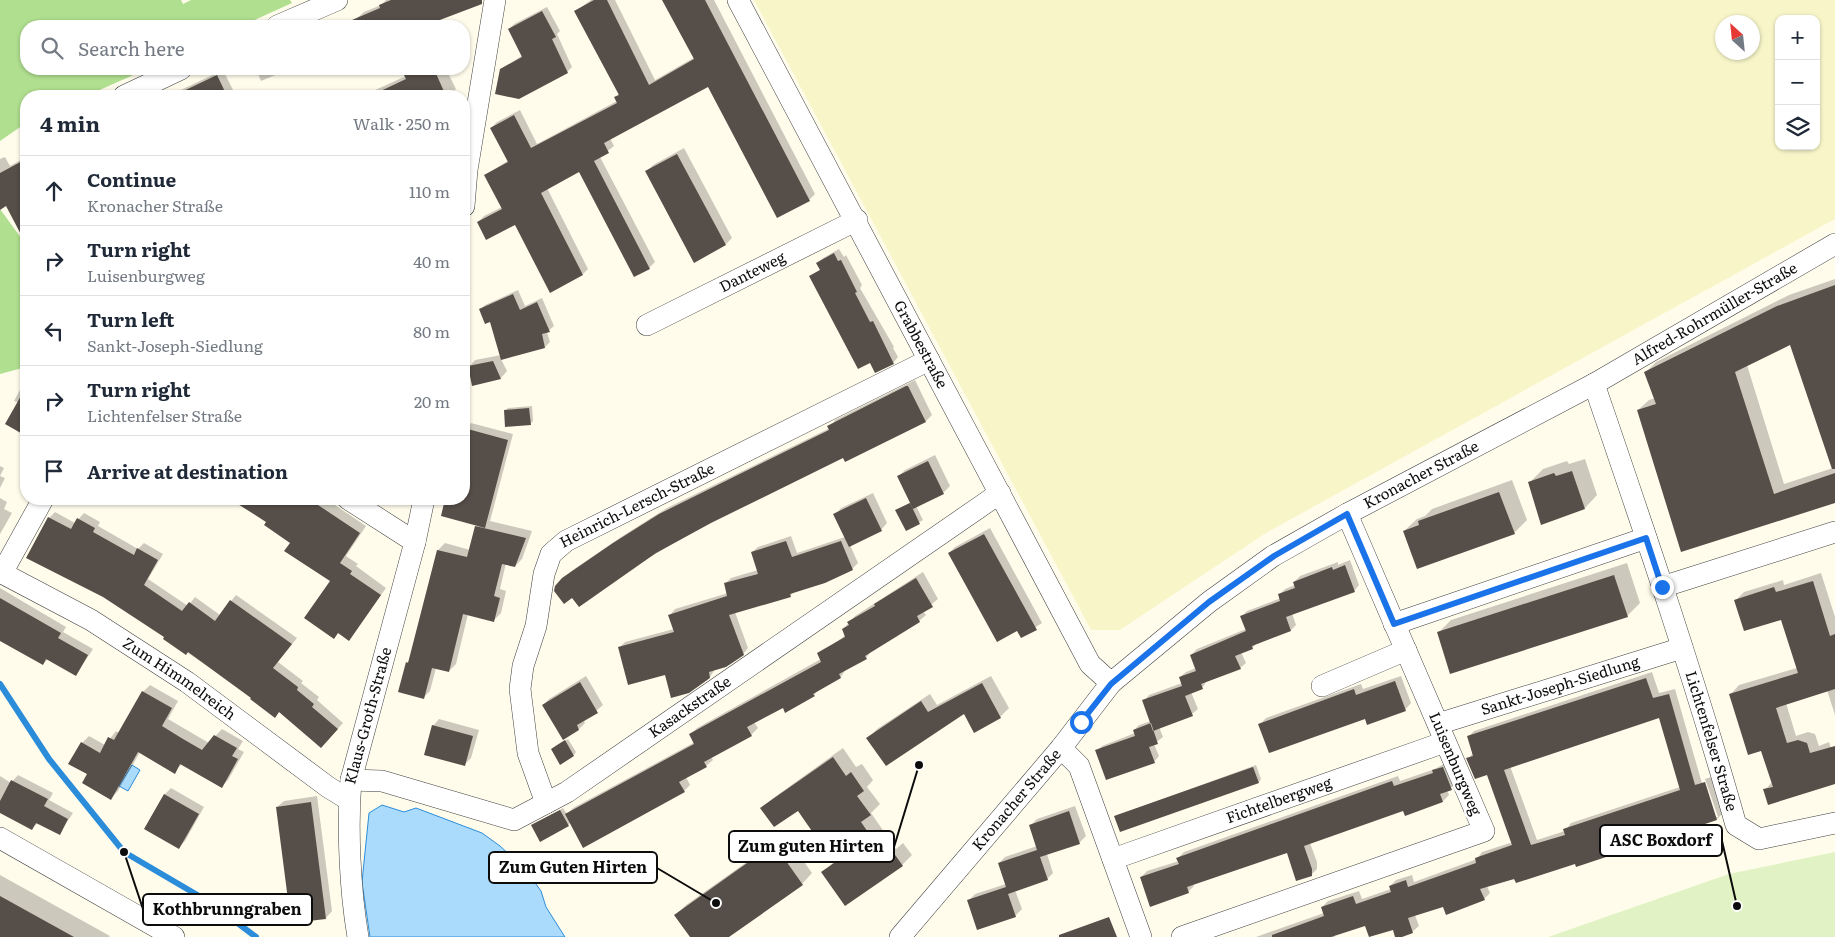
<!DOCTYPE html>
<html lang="en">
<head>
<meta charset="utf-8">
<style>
	:root { --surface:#fff; --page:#f6f6f7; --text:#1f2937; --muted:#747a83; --line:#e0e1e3 }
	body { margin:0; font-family:Literata,serif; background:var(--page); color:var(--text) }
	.controls { position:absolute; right:15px; top:15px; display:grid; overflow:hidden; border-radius:10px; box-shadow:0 1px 4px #0004 }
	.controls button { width:45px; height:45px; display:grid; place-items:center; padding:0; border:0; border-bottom:1px solid var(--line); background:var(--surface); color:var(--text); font:25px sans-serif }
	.compass { position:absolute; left:1715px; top:15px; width:45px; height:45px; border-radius:50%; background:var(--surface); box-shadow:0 1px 4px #0004; rotate:333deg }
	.stop { position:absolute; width:15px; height:15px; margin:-11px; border:4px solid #1a73e8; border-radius:50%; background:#fff }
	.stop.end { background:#1a73e8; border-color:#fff; box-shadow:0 1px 5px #0008 }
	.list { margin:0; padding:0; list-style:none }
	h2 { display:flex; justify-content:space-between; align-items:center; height:65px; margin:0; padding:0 20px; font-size:21px }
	h2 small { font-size:16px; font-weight:400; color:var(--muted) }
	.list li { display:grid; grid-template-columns:32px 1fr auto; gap:15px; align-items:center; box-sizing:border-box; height:70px; padding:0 20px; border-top:1px solid var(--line) }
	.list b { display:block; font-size:19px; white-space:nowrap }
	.list p { margin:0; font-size:16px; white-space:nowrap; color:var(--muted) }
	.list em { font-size:16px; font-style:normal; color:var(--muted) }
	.icon { flex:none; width:28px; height:28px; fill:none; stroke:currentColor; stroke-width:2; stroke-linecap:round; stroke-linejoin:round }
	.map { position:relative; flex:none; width:1835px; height:937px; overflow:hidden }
	.search { position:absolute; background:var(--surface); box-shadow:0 1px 4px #0004; left:20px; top:20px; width:450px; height:55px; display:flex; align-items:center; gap:12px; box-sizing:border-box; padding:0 18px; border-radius:20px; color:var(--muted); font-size:19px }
	.panel { position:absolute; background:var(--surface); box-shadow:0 1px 4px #0004; left:20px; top:90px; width:450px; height:415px; border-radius:20px }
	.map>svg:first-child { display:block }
	.farmland { fill:#f8f6c9; fill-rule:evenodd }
	.forest { fill:#b0df8f }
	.pitch { fill:#e1f3c4 }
	.water { fill:#abdbfc; stroke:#2b8dda }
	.shadow { fill:#0003; fill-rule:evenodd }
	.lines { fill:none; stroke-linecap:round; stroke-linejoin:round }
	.stream { stroke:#2b8dda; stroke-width:6 }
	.building { fill:#564e48; fill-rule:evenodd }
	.minor-casing { stroke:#3f3f3f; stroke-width:22 }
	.minor { stroke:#fff; stroke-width:21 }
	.route { stroke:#1a73e8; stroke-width:6 }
	.labels { text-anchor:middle; stroke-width:5; stroke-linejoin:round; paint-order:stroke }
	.street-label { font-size:15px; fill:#0c0c0c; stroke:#fff }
	.leader { fill:none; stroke:#0c0c0c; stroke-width:2 }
	.callout-dot { fill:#0c0c0c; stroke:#fff; stroke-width:2 }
	.callout { fill:#fff; stroke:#0c0c0c; stroke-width:2 }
	.callout-label { font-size:16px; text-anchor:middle; font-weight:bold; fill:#0c0c0c }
</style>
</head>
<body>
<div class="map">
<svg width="1835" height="937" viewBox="0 0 1835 937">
	<rect width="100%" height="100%" fill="#fffcec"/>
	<path class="farmland" d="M754 0H1835V219L1266 533 1120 630H1091ZM1779 19H1816V146H1779ZM1722 22H1752V52H1722Z"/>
	<path class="forest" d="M0 0H181L183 4 191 0H290L292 3 241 26H26V69H147L86 96H26V123L0 141Z
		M0 209 24 242 26 241V367L0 374Z"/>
	<path class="pitch" d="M1835 852V937H1548L1729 874Z"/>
	<path class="water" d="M132 765 140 770 128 791 119 786Z
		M382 805 404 812 416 808 482 833 500 846 525 869 541 891 546 907 565 937H370L362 882 369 813Z"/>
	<path class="shadow" d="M386 0H464L411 26H361L357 18 364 12 381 5Z
		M591 0H615L655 80 695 57 665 0H714L815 194 809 200 708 85 610 138 614 146 600 157 655 262 649 268 580 170 547 188 588 269 583 274 515 223 478 222 484 216 502 207 485 175 509 160 491 128 497 122 520 110 537 144 617 101 615 98 619 93 576 11Z
		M547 7 560 31 557 34 572 67 567 72 501 69 523 55 509 29 514 24Z
		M256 69H307L293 75 290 69 261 81Z
		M403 69H446L456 89 449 96H362L406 76Z
		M223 70 236 96H168Z
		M684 148 732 238 726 244 695 261 647 171 653 165Z
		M5 157 10 166 26 157 25 239 6 204 0 201V159Z
		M839 249 844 257 846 255 862 285 860 288 894 347 893 348 898 357 893 363 870 361 811 276 821 269 817 263 823 258Z
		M1835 279V502L1682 551 1638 410 1649 400 1655 398 1645 373 1656 362 1789 295ZM1791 343 1833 468 1784 484 1747 365Z
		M518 290 525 306 542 298 554 326 547 332 550 342 545 347 501 359 507 371 501 378 473 385 469 367 475 360 501 355 491 321 480 310 485 305Z
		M26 379V434L7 424 19 403 14 401Z
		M915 380 932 415 926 421 846 461 844 456 710 522 640 563 572 596 556 587 570 572 621 537 667 508 830 428 835 420Z
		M532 406 533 421 530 424 505 411 508 408Z
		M471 423 513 434 490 521 532 531 522 559 515 566 506 563 500 589 506 591 501 613 494 620 468 614 456 664 449 671 436 668 430 691 423 698 407 663 410 659 438 550 445 543 470 550 478 525 442 515 447 499H464V434Z
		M935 455 950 486 944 492 916 506 923 520 906 530 900 508 911 502 899 476 905 470Z
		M1585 459 1597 495 1585 508 1530 482 1543 469 1567 461 1569 464Z
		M0 466 4 468 0 476Z
		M0 476 5 478 0 488Z
		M1512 480 1527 520 1514 533 1404 531 1417 519 1425 516 1432 509Z
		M873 493 887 523 881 530 850 545 858 563 852 569 795 591 790 596 735 612 748 648 743 654 715 669 710 677 666 673 619 648 625 642 674 629 670 615 675 609 728 593 725 584 731 578 758 570 752 552 758 547 791 536 797 553 845 537 835 515 841 508Z
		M0 498 7 502 4 509 12 513 0 534Z
		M233 499H326L366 526 346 556 358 564 356 566 386 588 349 640 332 580 268 522Z
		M55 512 75 523 84 513 100 522 98 526 138 549 144 543 163 554 148 579 188 606 195 597 220 615 236 595 297 638 278 662 303 681 301 683 319 697 317 700 343 723 327 741 280 711 275 716 253 697 104 596 49 518Z
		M990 528 1042 623 1022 636 1018 629 949 553 955 547Z
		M1350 560 1359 585 1354 591 1292 613 1296 625 1291 630 1258 642 1252 648 1241 652 1246 663 1240 668 1207 681 1202 688 1191 692 1198 709 1192 714 1159 727 1163 737 1154 744 1159 756 1154 762 1097 751 1102 746 1135 733 1134 730 1139 725 1151 721 1144 701 1149 695 1182 683 1180 677 1186 672 1196 668 1191 655 1197 649 1246 629 1242 616 1247 611 1281 598 1279 595 1285 589 1295 585 1294 582 1300 576 1338 562V565Z
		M1627 563 1640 603 1627 616 1438 633 1451 620Z
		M923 572 938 599 923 611 926 615 919 621 872 650 866 658 846 669 841 677 820 688 814 695 783 706 754 722 758 728 751 735 711 757 713 760 706 766 686 777 690 785 684 791 571 822 568 825H532L563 808 567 814 573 808 695 742 691 734 697 728 821 659 819 654 846 635 843 629 855 616Z
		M1821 573 1835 617V715L1827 690 1786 703 1796 736 1808 732 1815 734 1819 746 1829 742 1835 762V780L1765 790 1772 782 1762 750 1731 694 1739 685 1797 668 1782 618 1736 600 1744 592 1783 580 1784 585Z
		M0 588 66 627 63 632 93 649 76 675 48 659 43 664 0 629Z
		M1652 672 1659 693 1675 689 1701 780 1715 817H1718L1705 779 1711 777 1723 813 1717 819 1577 865 1576 863 1487 886 1490 893 1484 899 1444 905 1415 915 1419 926 1412 932 1399 937H1396L1393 928 1366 924 1334 935 1335 937H1256L1324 913 1322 907 1328 901 1359 891 1362 899 1391 889 1390 886 1396 880 1412 875 1414 882 1477 859 1482 852 1513 842 1487 774 1468 759 1473 753 1468 737 1474 731ZM1660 717 1680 787 1571 823 1565 831 1537 840 1510 766Z
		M586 676 603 705 584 721 585 723 579 729 563 738 543 705 549 699Z
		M991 676 1009 708 1000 717 964 712 868 738 877 729 930 694 937 705Z
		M1401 676 1411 703 1405 710 1366 718 1260 724 1266 718 1361 684 1363 689Z
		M150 685 178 701 168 719 209 743 222 729 243 741 238 749 244 752 228 780 222 786 182 764 174 772 140 752 118 791 111 798 88 774 82 743 89 736 105 745 116 731 119 733 143 692Z
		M439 719 479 730 471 758 465 764 433 726Z
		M568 739 576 752 574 755 555 746Z
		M843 748 856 767 862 764 873 780 867 787 880 804 871 813 896 849 903 843 912 855 902 865 823 872 835 861 798 809H762L772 799Z
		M1449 761 1458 783 1447 790 1449 795 1443 801 1406 815 1404 809 1310 843 1317 862V869L1311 875 1287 851 1193 884 1194 886 1188 892 1141 877 1147 871 1179 861 1178 858 1184 852 1398 776 1400 781 1435 769Z
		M1256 765 1261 779 1259 782 1116 816Z
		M18 775 53 793 49 800 73 813 59 834 38 823 32 828 0 812V776L11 783Z
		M171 788 204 807 185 841 179 847 146 828 165 794Z
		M317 796 332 911 326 918 277 807 284 801Z
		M1075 806 1086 836 1079 843 1047 854 1053 873 1047 879 1015 890 1022 909 1015 916 968 901 975 894 1006 884 999 863 1005 857 1037 846 1030 826 1037 819Z
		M785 835 812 873 802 884 727 937H692L676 915 686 905Z
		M0 875 110 936 109 937H0Z"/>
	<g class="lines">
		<path class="stream" d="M0 684 49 759 124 852 211 903 256 937"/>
	</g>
	<path class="building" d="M391 0H482V4L424 26H338L380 8 379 5Z
		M594 0H607L649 85 694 59 662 0H705L810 201 777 218 708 87 604 143 609 153 594 161 650 269 634 277 579 172 541 193 583 275 550 293 515 225 486 240 477 222 502 209 484 175 508 162 490 128 514 115 531 148 617 103 614 97 619 95 574 11Z
		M542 11 556 37 552 39 568 73 519 99 495 94 500 69 522 57 508 29Z
		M401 69H434L446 96H370L406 79Z
		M217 75 227 96H173Z
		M677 154 726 245 694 263 645 171Z
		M26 159V244L6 206 0 210V173Z
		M834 253 838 261 841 260 857 292 855 293 870 322 873 321 894 364 875 373 870 363 858 369 809 276 820 270 816 263Z
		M1835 285V469H1832L1790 345 1735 372 1774 494 1835 473V503L1681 552 1637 410 1656 404 1644 372 1777 306Z
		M513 294 520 310 537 302 550 332 542 334 545 348 501 360 490 322 485 324 479 309Z
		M493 361 501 379 472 386 468 366Z
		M906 386H908L926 422 845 462 843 458 711 523 656 553 579 607 572 598 564 604 554 591 555 586 562 578 613 543 659 514 829 430 827 426Z
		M26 387V436L5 424Z
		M529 408 531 425 505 427 504 410Z
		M464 428 508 440 485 528 441 516 445 499H464Z
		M928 461 944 494 913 509 897 476Z
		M1572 471 1585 509 1541 525 1528 482 1554 473 1556 476Z
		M1499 492 1515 534 1417 569 1403 531 1419 525 1418 521Z
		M866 498 882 531 849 547 833 514Z
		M230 499H309L360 533 340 563 352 571 350 574 381 595 349 641 338 633 334 639 304 618 330 581 284 551 290 543 264 525 266 522Z
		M910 503 920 524 906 531 895 510Z
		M48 517 71 529 77 518 95 528 93 532 134 555 137 548 158 560 144 585 182 611 189 602 215 621 230 600 292 644 273 668 298 687 297 690 314 704 312 707 338 729 321 748 279 712 275 718 250 699 251 698 188 652 186 655 163 639 164 637 103 597 26 558Z
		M475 526 526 538 515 567 502 564 494 596 500 598 494 622 463 614 449 672 432 668 424 699 398 692 406 662 408 663 437 550 467 557Z
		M984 534 1037 630 1021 638 1017 631 997 642 948 553Z
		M786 541 792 557 841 541 853 570 825 583 790 594 791 597 729 615 744 655 726 667 709 672 710 678 689 693 671 698 665 675 628 685 618 647 674 632 668 615 727 596 724 583 758 574 751 552Z
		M1345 565 1355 592 1286 617 1291 631 1252 646 1251 643 1253 649 1235 656 1241 669 1201 684 1200 681 1203 689 1185 696 1193 716 1153 731 1142 700 1182 686 1179 677 1196 671 1190 655 1246 631 1240 616 1280 601 1278 594 1295 588 1293 582 1332 567 1333 570Z
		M1614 575 1628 617 1450 674 1437 632Z
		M916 578 933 607 917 616 920 622 865 656 867 659 839 674 841 678 813 694 815 696 785 713 783 708 747 727 752 736 704 762 707 767 679 782 685 792 583 848 565 814 694 744 689 734 821 662 817 653 845 637 842 629 849 625 847 622 875 606 874 604Z
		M1813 581 1830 636 1835 634V689L1776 708 1787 743 1798 740 1807 743 1810 753 1835 746V784L1768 805 1763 789 1773 787 1761 751 1748 755 1729 694 1798 673 1781 620 1744 631 1734 600 1774 587 1776 592Z
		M0 598 61 633 58 638 88 655 76 676 46 659 43 665 0 641Z
		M1646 678 1653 698 1669 694 1695 785 1705 782 1717 820 1576 867 1575 864 1516 883 1514 879 1480 889 1485 900 1446 915 1443 907 1408 918 1413 933 1402 937H1395L1393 930 1369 937 1365 926 1331 937H1272V935L1324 916 1321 907 1353 896 1356 904 1391 892 1389 886 1406 880 1408 887 1476 863 1475 858 1512 845 1487 775 1475 779 1466 758 1473 756 1467 736ZM1659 718 1680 790 1563 829 1565 835 1531 845 1504 770Z
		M1395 681 1406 711 1367 725 1365 719 1269 753 1258 724 1354 689 1356 695Z
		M580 682 598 713 577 725 579 730 563 740 542 705Z
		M982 683 1001 718 974 733 964 714 886 766 866 738 921 701 928 712Z
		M142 691 172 708 162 726 183 739 202 750 214 735 237 748 232 756 238 759 222 788 180 764 175 774 138 752 111 800 82 783 87 774 68 764 81 742 100 753 108 737 114 740Z
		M1151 723 1158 744 1149 747 1155 763 1106 780 1095 750 1135 736 1133 730Z
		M432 725 473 736 465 766 424 755Z
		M565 740 574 756 560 765 551 749Z
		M833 757 846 776 851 772 864 791 857 796 871 815 861 822 885 857 893 852 903 866 845 906 821 872 834 863 798 811 774 827 760 808Z
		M1253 767 1259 783 1120 832 1114 816Z
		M1443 767 1452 790 1440 794 1443 802 1405 816 1403 811 1304 846 1312 869V876L1296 881 1287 853 1187 887 1189 893 1150 907 1140 877 1179 864 1176 858 1392 781 1394 786 1433 773 1432 770Z
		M11 780 48 799 44 806 68 819 60 835 36 823 32 830 0 813V801Z
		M164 794 199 814 179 849 144 829Z
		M311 802 326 919 291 923 276 807Z
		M560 810 569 826 540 842 531 825Z
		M1069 811 1080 844 1040 857 1048 880 1008 894 1016 917 977 930 967 900 1006 887 998 863 1037 850 1029 825Z
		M774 844 803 885 729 937H690L674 915Z
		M0 896 74 937H0Z
		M1109 917 1117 937H1059V935Z"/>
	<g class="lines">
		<defs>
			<g id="minor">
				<path id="s1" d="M738 0 1090 664 1111 683"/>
				<path d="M277 26 337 0"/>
				<path d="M124 96 181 69"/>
				<path d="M464 206 467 170 495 0"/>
				<path id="s2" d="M647 325 857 220"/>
				<path id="s3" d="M1594 384C1644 530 1694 676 1736 825L1759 839 1835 823"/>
				<path d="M348 499 415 542"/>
				<path id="s4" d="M0 572 91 620 187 682 328 787 349 800"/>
				<path d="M2 573 43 499"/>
				<path d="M1662 587 1835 532"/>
				<path d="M1394 624 1646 538"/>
				<path d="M1322 686 1406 650"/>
				<path id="s5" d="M1438 724 1682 648"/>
				<path d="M1061 748 1079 766 1141 937"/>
				<path id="s6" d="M351 780 382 781 514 820 567 792 1000 493"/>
				<path id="s7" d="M546 803 528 753 520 689 523 666 536 626 544 574 551 554 566 541 929 360"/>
				<path d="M0 838 174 937"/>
				<path id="s8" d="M1113 859 1445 742"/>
				<path id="s9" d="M358 937C350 890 347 828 351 780L415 542 424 499"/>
				<path id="s10" d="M900 937 1061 748 1111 683 1209 602 1273 556 1347 514 1594 384 1835 244"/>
				<path d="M1182 937 1484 831 1347 514"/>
			</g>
		</defs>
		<use href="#minor" class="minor-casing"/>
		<use href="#minor" class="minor"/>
	</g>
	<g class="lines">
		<path class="route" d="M1081 722 1111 684 1209 602 1274 556 1347 514 1394 624 1646 538 1662 587"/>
	</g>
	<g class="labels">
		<g class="street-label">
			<text dy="5" stroke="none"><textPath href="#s2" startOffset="118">Danteweg</textPath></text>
			<text dy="5" stroke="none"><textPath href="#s10" startOffset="1040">Alfred-Rohrmüller-Straße</textPath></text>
			<text dy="5" stroke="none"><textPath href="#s1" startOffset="390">Grabbestraße</textPath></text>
			<text dy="5" stroke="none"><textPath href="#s10" startOffset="705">Kronacher Straße</textPath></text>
			<text dy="5" stroke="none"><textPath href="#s7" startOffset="356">Heinrich-Lersch-Straße</textPath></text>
			<text dy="5" stroke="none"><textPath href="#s4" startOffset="209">Zum Himmelreich</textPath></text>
			<text dy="5" stroke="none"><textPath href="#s5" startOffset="128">Sankt-Joseph-Siedlung</textPath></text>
			<text dy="5" stroke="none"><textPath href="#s6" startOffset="378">Kasackstraße</textPath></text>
			<text dy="5" stroke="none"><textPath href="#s9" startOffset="224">Klaus-Groth-Straße</textPath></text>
			<text dy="5" stroke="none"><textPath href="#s3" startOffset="376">Lichtenfelser Straße</textPath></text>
			<text transform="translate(1455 764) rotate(67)" y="5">Luisenburgweg</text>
			<text dy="5" stroke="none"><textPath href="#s10" startOffset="180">Kronacher Straße</textPath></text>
			<text dy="5" stroke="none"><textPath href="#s8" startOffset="176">Fichtelbergweg</textPath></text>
		</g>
	</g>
	<path class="leader" d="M1737 906L1722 841M919 765L894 847M716 903L657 868M124 852L143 909"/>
	<g class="callout-dot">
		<circle cx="1737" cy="906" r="5"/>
		<circle cx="919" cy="765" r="5"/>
		<circle cx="716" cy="903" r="5"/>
		<circle cx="124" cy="852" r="5"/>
	</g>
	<g class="callout">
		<rect x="1600" y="825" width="122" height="31" rx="5"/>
		<rect x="729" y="831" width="165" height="31" rx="5"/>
		<rect x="489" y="852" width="168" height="31" rx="5"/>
		<rect x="143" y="894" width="169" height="31" rx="5"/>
	</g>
	<g class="callout-label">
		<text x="1661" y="846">ASC Boxdorf</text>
		<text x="811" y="852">Zum guten Hirten</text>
		<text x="573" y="873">Zum Guten Hirten</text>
		<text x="227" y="915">Kothbrunngraben</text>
	</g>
</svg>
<div class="controls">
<button>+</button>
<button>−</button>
<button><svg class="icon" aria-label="layers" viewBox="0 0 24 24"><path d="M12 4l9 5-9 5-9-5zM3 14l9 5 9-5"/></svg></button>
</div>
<svg class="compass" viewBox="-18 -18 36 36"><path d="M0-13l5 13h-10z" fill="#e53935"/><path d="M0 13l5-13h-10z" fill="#747a83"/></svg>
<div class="stop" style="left:1081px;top:722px"></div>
<div class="stop end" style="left:1662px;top:587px"></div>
<div class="search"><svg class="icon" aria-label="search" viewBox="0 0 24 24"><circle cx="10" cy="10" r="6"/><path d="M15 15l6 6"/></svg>Search here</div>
<section class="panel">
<h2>4 min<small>Walk · 250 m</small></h2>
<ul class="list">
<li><svg class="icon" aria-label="ahead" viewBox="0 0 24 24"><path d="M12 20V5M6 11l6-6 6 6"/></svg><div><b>Continue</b><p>Kronacher Straße</p></div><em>110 m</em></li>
<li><svg class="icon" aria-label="right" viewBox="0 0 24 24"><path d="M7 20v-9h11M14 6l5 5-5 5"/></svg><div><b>Turn right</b><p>Luisenburgweg</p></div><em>40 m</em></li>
<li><svg class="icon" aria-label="left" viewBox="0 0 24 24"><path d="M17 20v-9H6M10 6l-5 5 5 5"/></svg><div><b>Turn left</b><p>Sankt-Joseph-Siedlung</p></div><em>80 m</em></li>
<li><svg class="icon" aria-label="right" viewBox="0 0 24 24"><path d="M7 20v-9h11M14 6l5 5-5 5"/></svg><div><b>Turn right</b><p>Lichtenfelser Straße</p></div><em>20 m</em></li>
<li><svg class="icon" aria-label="arrive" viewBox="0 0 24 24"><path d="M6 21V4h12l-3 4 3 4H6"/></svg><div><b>Arrive at destination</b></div></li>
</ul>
</section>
</div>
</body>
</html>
